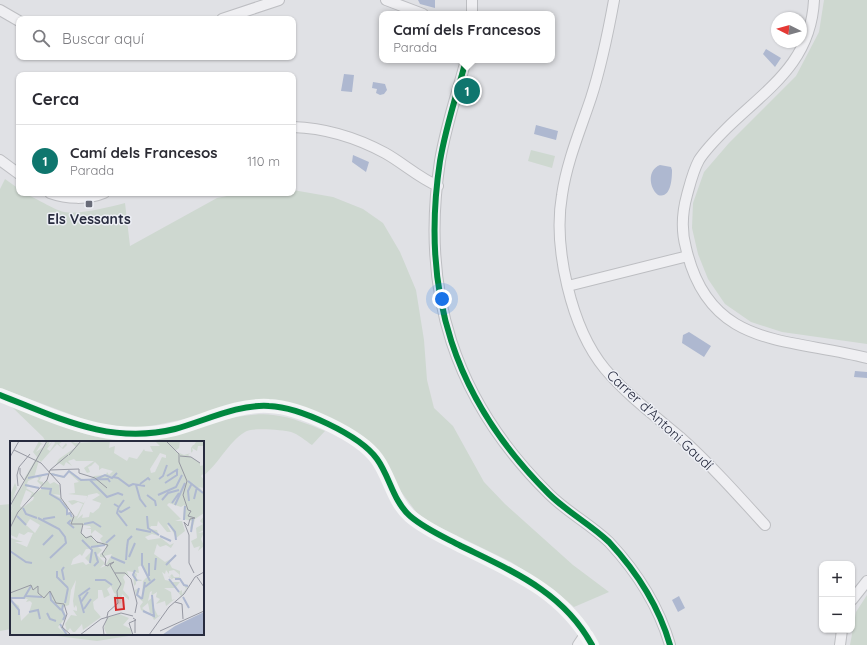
<!DOCTYPE html>
<html lang="es">
<head>
<meta charset="utf-8">
<style>
	:root { --surface:#fff; --page:#f7f7f7; --text:#2b2b33; --muted:#7c7c81; --line:#e1e1e2; --accent:#0f766e }
	body { margin:0; font-family:Quicksand,sans-serif; background:var(--page); color:var(--text) }
	.controls { position:absolute; right:12px; bottom:12px; display:grid; overflow:hidden; border-radius:8px; box-shadow:0 1px 3px #0004 }
	.controls button { width:36px; height:36px; display:grid; place-items:center; padding:0; border:0; border-bottom:1px solid var(--line); background:var(--surface); color:var(--text); font:20px sans-serif }
	.compass { position:absolute; left:771px; top:12px; width:36px; height:36px; border-radius:50%; background:var(--surface); box-shadow:0 1px 3px #0004; rotate:276deg }
	.you { position:absolute; left:442px; top:299px; width:14px; height:14px; margin:-10px; border:3px solid #fff; border-radius:50%; background:#1a73e8; box-shadow:0 0 0 6px #1a73e833 }
	.badge { display:grid; place-items:center; width:26px; height:26px; border-radius:50%; background:var(--accent); color:#fff; font-size:13px; font-weight:700 }
	.pin { position:absolute; translate:-50% -50%; border:2px solid #fff; box-shadow:0 1px 4px #0006 }
	.popup { position:absolute; left:379px; top:11px; width:176px; height:52px; box-sizing:border-box; display:grid; place-content:center; border-radius:8px; background:var(--surface); filter:drop-shadow(0 1px 3px #0005); font-size:13px; white-space:nowrap; color:var(--muted) }
	.popup b { font-size:15px; color:var(--text) }
	.popup::after { content:''; position:absolute; left:50%; top:100%; margin-left:-8px; border:8px solid transparent; border-top-color:var(--surface) }
	.list { margin:0; padding:0; list-style:none }
	h2 { display:flex; justify-content:space-between; align-items:center; height:52px; margin:0; padding:0 16px; font-size:17px }
	h2 small { font-size:13px; font-weight:400; color:var(--muted) }
	.list li { display:grid; grid-template-columns:26px 1fr auto; gap:12px; align-items:center; box-sizing:border-box; height:72px; padding:0 16px; border-top:1px solid var(--line) }
	.list b { display:block; font-size:15px; white-space:nowrap }
	.list p { margin:0; font-size:13px; white-space:nowrap; color:var(--muted) }
	.list em { font-size:13px; font-style:normal; color:var(--muted) }
	.icon { flex:none; width:22px; height:22px; fill:none; stroke:currentColor; stroke-width:2; stroke-linecap:round; stroke-linejoin:round }
	.map { position:relative; flex:none; width:867px; height:645px; overflow:hidden }
	.search { position:absolute; background:var(--surface); box-shadow:0 1px 3px #0004; left:16px; top:16px; width:280px; height:44px; display:flex; align-items:center; gap:10px; box-sizing:border-box; padding:0 14px; border-radius:8px; color:var(--muted); font-size:15px }
	.panel { position:absolute; background:var(--surface); box-shadow:0 1px 3px #0004; left:16px; top:72px; width:280px; height:124px; border-radius:8px }
	.map>svg:first-child { display:block }
	.green { fill:#ced8d0 }
	.water { fill:#aeb8d0 }
	.lines { fill:none; stroke-linecap:round; stroke-linejoin:round }
	.street-casing { stroke:#bdbec2; stroke-width:12 }
	.street { stroke:#efeff2; stroke-width:10 }
	.secondary { stroke:#f4f5f6; stroke-width:14 }
	.cycleway-casing { stroke:#edeff5; stroke-width:8 }
	.cycleway { stroke:#00873e; stroke-width:6 }
	.poi-dot { fill:#686b78; stroke:#edeff5; stroke-width:1.5 }
	.labels { text-anchor:middle; stroke-width:3; stroke-linejoin:round; paint-order:stroke }
	.poi-label { font-size:14px; font-weight:bold; fill:#272b3e; stroke:#edeff5 }
	.street-label { font-size:14px; fill:#272b3e; stroke:#edeff5 }
	.inset-river { fill:none; stroke:#aeb8d0; stroke-width:2 }
	.inset-road { fill:none; stroke:#9698a2; stroke-width:1 }
	.view { fill:#d62828; fill-opacity:0.15; stroke:#d62828; stroke-width:2 }
	.inset-edge { fill:none; stroke:#272b3e; stroke-width:2 }
</style>
</head>
<body>
<div class="map">
<svg width="867" height="645" viewBox="0 0 867 645">
	<rect width="100%" height="100%" fill="#e0e1e5"/>
	<path class="green" d="M824 0H867V344L782 332 751 322 725 304 708 279 698 254 692 228 693 203 704 172 729 143 796 76 819 32Z
		M531 150 555 156 552 168 528 161Z
		M5 179 19 189V193C30 193 51 209 64 212 80 215 109 207 125 203L130 246 217 198 242 193H293V190L333 197 363 209 383 223 400 252 416 290 424 340 427 380 434 408 453 426 484 482 505 504 573 565 609 592 574 607 553 589 511 562 431 523 417 513 399 489 383 459 301 408 194 417 156 425 134 428 110 426 91 422 0 388V189Z
		M11 406C53 421 97 445 142 441 162 440 182 432 201 426 220 420 253 412 273 415 291 417 308 424 325 431L312 445C306 441 298 434 291 432 283 430 252 427 245 432 228 442 219 464 203 476V442H46L43 437Z
		M11 504V629L0 631V505Z
		M867 595V645H850L856 612Z
		M41 634H141L97 641Z"/>
	<path class="water" d="M418 0H435V8L420 4Z
		M766 49 781 58 775 67 763 54Z
		M344 74 354 75 352 92 341 91Z
		M373 82 385 84 387 90 384 94 380 95 376 93 377 89 372 88Z
		M536 125 558 131 556 140 534 134Z
		M353 155 369 162 366 172 352 162Z
		M660 165 671 167 672 170C672 179 671 199 658 195 649 188 647 170 660 165Z
		M689 332 711 346 704 357 682 343 683 335Z
		M855 371 867 372V378L854 377Z
		M679 596 685 608 678 612 672 600Z"/>
	<g class="lines">
		<defs>
			<path id="street" d="M386 0 423 14
				M614 0C608 33 601 67 591 98 580 131 567 161 562 195 553 247 571 328 605 369 627 395 654 415 680 437 710 464 737 494 765 525
				M814 0C811 63 767 89 727 128 717 138 706 149 699 160 693 171 690 184 687 195 682 213 681 230 686 248 709 349 786 337 867 358
				M0 10 19 21
				M472 14V0
				M222 19 279 0
				M466 60C457 94 446 125 440 161 420 292 454 400 549 494 567 512 590 524 609 542 636 571 659 607 670 645
				M293 127C325 128 357 138 385 153 403 163 419 178 438 186
				M0 160 19 174
				M50 193C67 199 87 200 104 193
				M568 286 688 256
				M852 600 867 581
				M578 645 586 633
				M840 645 842 630"/>
		</defs>
		<use href="#street" class="street-casing"/>
		<use href="#street" class="street"/>
		<path class="secondary" d="M0 395C59 418 110 445 175 429 205 421 237 404 269 406 299 407 360 435 377 459 390 477 393 501 410 516 425 529 444 537 461 546 514 572 563 592 592 645"/>
		<defs>
			<path id="cycleway" d="M466 60C457 94 446 125 440 161 420 292 454 400 549 494 567 512 590 524 609 542 636 571 659 607 670 645
				M0 395C59 418 110 445 175 429 205 421 237 404 269 406 299 407 360 435 377 459 390 477 393 501 410 516 425 529 444 537 461 546 514 572 563 592 592 645"/>
		</defs>
		<use href="#cycleway" class="cycleway-casing"/>
		<use href="#cycleway" class="cycleway"/>
	</g>
	<rect class="poi-dot" x="85" y="200" width="8" height="8" rx="2"/>
	<g class="labels">
		<g class="poi-label">
			<text x="89" y="224">Els Vessants</text>
		</g>
		<g class="street-label">
			<text transform="translate(660 420) rotate(43)" y="5">Carrer d'Antoni Gaudí</text>
		</g>
	</g>
	<g transform="translate(10 441)">
		<rect width="194" height="194" fill="#e0e1e5"/>
		<path d="M29 0 33 4 31 3 26 11 33 6 28 15 37 0H40L38 5 43 0 37 8 40 10 45 2 44 0H53L49 3 52 7 56 2 57 4 53 8 47 3 31 21 29 19 24 37 43 32 54 36 58 30 68 37 79 39 84 35 96 34 97 31 99 34 103 30 92 27 89 29V25L85 21 81 25 78 26 80 31 77 32 74 27 84 20H66L64 18 58 20 62 25 56 21 54 25 49 22 45 25 49 18 66 6 60 0 65 2 100 0 99 7 105 5 104 12 117 20 119 16 127 18 134 8 135 10 143 11 140 5H150L145 0H170L169 7 165 10 174 14 181 12V7L183 4H187H184L186 1 194 0V5H188L187 10 182 7 183 10 178 14 190 22V25L194 24V32L191 35 194 39V47L189 46 194 52V72L185 78 182 89 180 87 182 80 173 78 174 64 171 66 159 62 157 64 171 78 165 80H172L175 90 166 97 160 85 157 84 161 91H157L148 80 147 85H141L139 88 147 89 149 95 142 93 135 96 138 99 151 97 160 104 164 102 161 107 156 104 150 106 147 103 144 113 155 121 163 117 159 121 162 127 170 130V134L164 129 159 130V133L156 129 155 133 152 131 155 139 160 140 159 138 161 140 162 138 160 137 158 135 162 137 160 135 162 133 164 136H169V133L170 138 163 137 161 140 165 146 162 141H170L166 146 169 151 172 149V153L176 148 174 144 178 145 174 152 172 155 168 158 171 155 165 147H154L161 151 162 159 165 158 156 165 155 160 146 163 150 158 146 156 147 151 141 155 142 150 140 151 138 160 143 156 142 163 148 175 143 176 151 174 148 176 144 179 142 175 144 173 140 172 138 162 132 167 140 174 131 169 130 165 133 161 126 154 125 149 129 147 128 153 132 157 133 140 138 135 132 124 128 126 129 132 124 131 127 133 126 138 132 139 131 140H126V143L124 145 123 131 117 130 119 135 116 133 113 136 115 141 113 149 119 156V159L112 153 111 162 106 165 108 160 103 157 106 153 104 152 101 145 97 148 100 154 94 157 92 149H88V157L83 161 84 168 91 176 73 189 72 183 65 191H63L60 187 57 191 55 183 61 174 67 175 63 169 67 170V167L66 164 64 167 63 160 66 139 61 149 59 164 53 166 56 176 48 186 53 191 50 186 55 189V193L0 194V73L5 64 0 72 2 61 0 59V54L5 42 7 47 2 58 6 51 3 59 14 40 10 51 16 37 14 38 27 16 23 11ZM150 12 156 14V17L152 16 145 31 141 32 140 28ZM58 31 69 41 64 42 65 52 58 53 78 55 74 62 64 59 58 60 62 64 68 61 73 63 67 75 63 76 58 72 57 64 53 60 54 63H52L51 57 43 53 50 54 49 44 44 41 40 43 37 39 33 44V41L29 40 32 35 40 33 53 37ZM27 36 29 38 27 40 34 47 24 52 16 47 20 44 17 43 18 40ZM16 49 22 52 20 56H24L23 59 12 67 10 65ZM87 52 90 54 82 59 91 62 89 67 83 72 80 71 79 76 72 77 73 73 67 78 78 54ZM20 78 30 84 25 92 16 84ZM72 84 80 85 81 87H75L81 88V93L85 89 93 95 90 98 93 103 83 99 82 94 76 96 71 91ZM18 91 23 92 17 106 5 101H13L1 97V94L7 97 9 92 14 94ZM96 104V109L90 113V116L96 117 94 115 102 113 95 125 90 127 95 122 87 114 92 109 88 106ZM77 105 82 110 75 117 80 122 76 124 78 126 73 121 61 124 63 118 70 113 72 115 76 108H80ZM6 157 18 158 16 161 20 160 22 162 19 172 11 180 9 165 1 159ZM194 75V89L188 92 194 91 191 98 194 105 188 110 190 105 184 107 181 100 187 97 186 87 193 83 190 80ZM109 173 119 177 113 184 121 188 122 194H97L94 187 97 177Z" fill="#ced8d0" fill-rule="evenodd"/>
		<path d="M194 171V194H152L165 185Z" fill="#aeb8d0"/>
		<path class="inset-river" d="M41 33 54 36 59 30 71 39 98 38 100 41M157 35 168 28M103 36 108 37 119 45 123 43 135 45M18 37 38 33M86 38 95 34 102 37 107 32M149 38 153 35 157 24M80 39 97 56 108 52 113 54M178 40 193 52M155 42 167 34V29M130 43 138 37 140 39M15 44 29 47M126 44 130 58 136 66M31 47 41 48 40 53 50 59 57 68V73L60 72 62 76M137 54 145 60 146 65M148 54 166 46 172 34M184 58 187 46M152 59 158 52 169 49M179 60 178 50 182 42M162 62 169 52M104 63 109 66 114 59M165 64 175 42M109 65 107 72 117 85M13 67 16 73 27 77M109 70 111 71 120 66M7 75 16 84M137 75 138 87 149 94M28 77 49 88 55 96 56 102 40 117M33 78 45 76M61 79 58 82 64 87M174 79 175 65M158 82 165 91 166 99M74 83 83 81 91 86M126 88 141 91M181 91 183 78M150 95 161 100M72 99 82 109 80 122M96 102 105 94M33 104 43 94M81 106 95 104M117 106 118 99 122 95M0 110 16 121 22 122M132 112V124L140 140M101 116 115 122M119 116 125 102M116 119 117 106M139 122V135M156 124 166 114M84 125 88 121 85 111M125 129 123 134 127 140M145 129 146 117M47 130V136L58 147M159 138 169 151M165 138H170L174 144 178 145M54 139 52 129 54 126M85 139H95L102 144M135 146 145 138M129 147 127 154 132 158M40 151 41 159 51 169M69 154 74 172M16 155 32 156M69 155 80 147M173 156 179 167M0 157H14L21 145M0 158 9 169V174M132 158 135 141M71 161 78 151M55 162 58 147M74 168 81 158M133 170 144 175 142 154M19 171 28 169 30 178M37 172 40 178 46 180M53 179 55 175 52 169 53 164M50 183 57 194"/>
		<path class="inset-road" d="M156 0 169 13V21L177 40 173 54 178 69 181 70 178 75 185 77 180 78 178 85 174 81 179 94V122L184 132M4 9 31 22M59 14 71 0M170 15 181 16 190 22M0 16 9 0M31 22 50 43 51 57 64 75 61 83H73L71 92 76 97 81 95 88 102M10 27V33L14 39M40 29 69 28V32L85 37 97 47M37 39 40 29 58 14M8 45 7 34 9 26 20 13M0 65 37 0M0 87 8 71 37 39M87 101 98 104 92 113 96 118 95 124 98 125 99 123 104 121 100 124 111 143 107 150 108 162 98 171 97 176M105 132H115L121 138 127 162 125 172M187 136 194 146M0 152 21 144 23 149 28 145V152L34 157 40 150 46 162 54 163 57 173 52 187M165 161 172 163 173 178M123 177 126 179 119 182 123 194M52 186 61 194M150 190 194 170M125 192V179M70 194 91 178 111 172 123 175M94 194 93 186 98 176M139 194 159 166 174 153 185 136 194 131"/>
		<path class="view" d="M105 157H113L114 168 106 169Z"/>
		<rect width="194" height="194" class="inset-edge"/>
	</g>
</svg>
<div class="controls">
<button>+</button>
<button>−</button>
</div>
<svg class="compass" viewBox="-18 -18 36 36"><path d="M0-13l5 13h-10z" fill="#e53935"/><path d="M0 13l5-13h-10z" fill="#7c7c81"/></svg>
<div class="you"></div>
<div class="pin badge" style="left:467px;top:91px">1</div>
<div class="popup"><b>Camí dels Francesos</b>Parada</div>
<div class="search"><svg class="icon" aria-label="search" viewBox="0 0 24 24"><circle cx="10" cy="10" r="6"/><path d="M15 15l6 6"/></svg>Buscar aquí</div>
<section class="panel">
<h2>Cerca<small></small></h2>
<ul class="list">
<li><span class="badge">1</span><div><b>Camí dels Francesos</b><p>Parada</p></div><em>110 m</em></li>
</ul>
</section>
</div>
</body>
</html>
